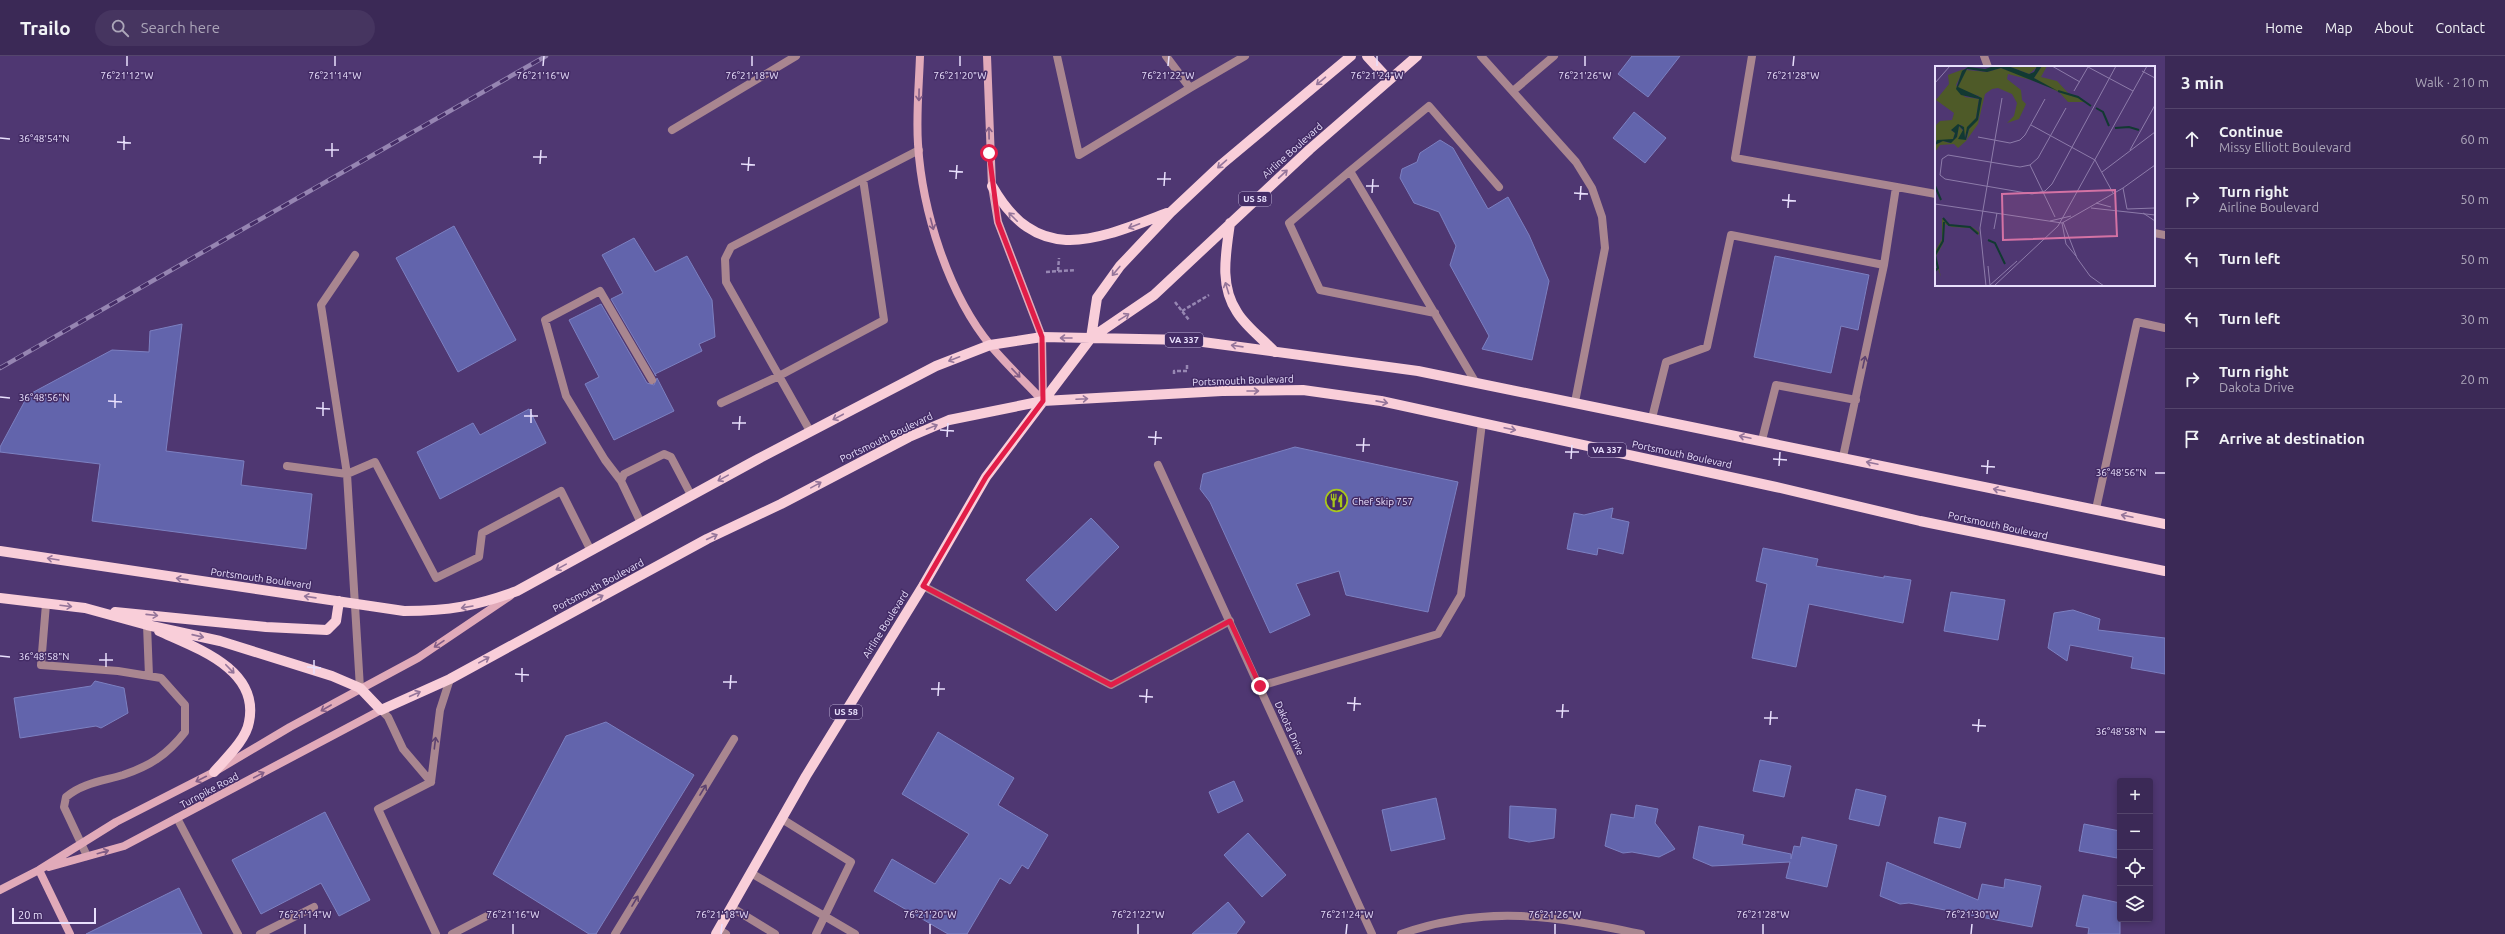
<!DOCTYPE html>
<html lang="en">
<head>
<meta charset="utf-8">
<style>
	:root { --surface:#3b2956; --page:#463560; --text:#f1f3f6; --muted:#aca6b9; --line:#54456c }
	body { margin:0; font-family:Ubuntu,sans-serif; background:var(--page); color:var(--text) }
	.controls { position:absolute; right:12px; bottom:12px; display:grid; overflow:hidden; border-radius:4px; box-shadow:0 2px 6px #0003 }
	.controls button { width:36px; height:36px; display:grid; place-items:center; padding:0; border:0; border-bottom:1px solid var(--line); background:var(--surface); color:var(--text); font:20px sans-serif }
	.scale { position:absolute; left:12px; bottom:10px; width:84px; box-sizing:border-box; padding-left:4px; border:2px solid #e9e0fd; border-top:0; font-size:11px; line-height:14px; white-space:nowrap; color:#e9e0fd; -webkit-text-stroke:3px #442c66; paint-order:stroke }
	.stop { position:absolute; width:12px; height:12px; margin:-9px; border:3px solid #e11d48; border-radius:50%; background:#fff }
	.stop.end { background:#e11d48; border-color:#fff; box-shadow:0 1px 4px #0008 }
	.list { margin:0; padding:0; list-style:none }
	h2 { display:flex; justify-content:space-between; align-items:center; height:52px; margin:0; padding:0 16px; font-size:17px }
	h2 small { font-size:13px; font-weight:400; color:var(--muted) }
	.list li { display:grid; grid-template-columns:26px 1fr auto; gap:12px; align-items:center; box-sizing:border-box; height:60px; padding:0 16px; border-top:1px solid var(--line) }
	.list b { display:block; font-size:15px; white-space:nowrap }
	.list p { margin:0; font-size:13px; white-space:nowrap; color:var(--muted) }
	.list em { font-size:13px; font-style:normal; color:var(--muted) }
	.icon { flex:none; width:22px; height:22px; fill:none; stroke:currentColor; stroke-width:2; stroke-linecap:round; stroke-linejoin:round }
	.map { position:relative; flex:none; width:2165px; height:878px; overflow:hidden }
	header { display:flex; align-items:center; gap:24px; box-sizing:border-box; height:56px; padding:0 20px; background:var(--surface); border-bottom:1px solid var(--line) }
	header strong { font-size:19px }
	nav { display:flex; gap:22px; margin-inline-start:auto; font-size:14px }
	.search { width:280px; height:36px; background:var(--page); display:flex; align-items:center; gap:10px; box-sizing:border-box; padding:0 14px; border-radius:22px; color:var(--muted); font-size:15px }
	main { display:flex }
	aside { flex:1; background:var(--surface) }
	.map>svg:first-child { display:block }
	.building { fill:#6264ac; stroke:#7c80c1 }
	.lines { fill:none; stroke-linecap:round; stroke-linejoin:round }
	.path { stroke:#9787b3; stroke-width:2.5; stroke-dasharray:4 2; stroke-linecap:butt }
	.lane { stroke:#a98690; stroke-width:8 }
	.street { stroke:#a98690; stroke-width:8 }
	.secondary { stroke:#e1aab9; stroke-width:8 }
	.primary { stroke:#f9ced9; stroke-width:10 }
	.rail-casing { stroke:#9685b2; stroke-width:4.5 }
	.rail { stroke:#442c66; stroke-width:3; stroke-dasharray:9; stroke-linecap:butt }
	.oneway { stroke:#95759a }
	.oneway2 { stroke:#835e87 }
	.oneway3 { stroke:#5d4270 }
	.route { stroke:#e11d48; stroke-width:5 }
	.ticks { fill:none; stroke:#e9e0fd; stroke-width:1.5 }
	.labels { text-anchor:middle; stroke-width:3; stroke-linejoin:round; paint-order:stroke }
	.shield { fill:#442c66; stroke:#b8aad0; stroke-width:1 }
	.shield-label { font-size:9px; font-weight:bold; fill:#e9e0fd }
	.street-label { font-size:10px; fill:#e9e0fd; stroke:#442c66 }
	.poi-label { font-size:10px; fill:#e9e0fd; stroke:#442c66; text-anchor:start }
	.inset-river { fill:none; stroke:#123932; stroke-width:2 }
	.inset-road { fill:none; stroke:#8d7baa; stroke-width:1 }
	.view { fill:#d472a4; fill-opacity:0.15; stroke:#d472a4; stroke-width:2 }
	.inset-edge { fill:none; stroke:#e9e0fd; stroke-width:2 }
	.ticks-label { font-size:10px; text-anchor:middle; fill:#e9e0fd; stroke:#442c66; stroke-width:3; stroke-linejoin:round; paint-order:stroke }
</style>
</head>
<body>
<header>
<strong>Trailo</strong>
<div class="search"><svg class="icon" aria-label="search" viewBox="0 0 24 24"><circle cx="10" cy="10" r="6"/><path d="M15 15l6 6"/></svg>Search here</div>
<nav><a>Home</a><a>Map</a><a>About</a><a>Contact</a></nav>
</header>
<main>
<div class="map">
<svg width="2165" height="878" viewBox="0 0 2165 878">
	<rect width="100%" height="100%" fill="#4f3772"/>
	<path class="building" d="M1632 0H1680L1648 41 1618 18Z
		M1634 56 1666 82 1645 107 1613 82Z
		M1440 84 1453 92 1488 153 1508 141 1529 179 1549 225 1532 304 1482 293 1489 280 1450 209 1456 190 1439 156 1414 147 1400 122 1402 113 1417 106 1420 97Z
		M454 170 516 284 458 316 396 202Z
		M634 182 655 216 687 200 712 244 715 281 699 288 702 295 655 318 656 320 611 243 623 237 602 199Z
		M1775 200 1869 219 1858 274 1841 270 1831 317 1754 301Z
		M601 248 647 327 654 329 657 322 674 355 614 384 585 328 599 321 569 264Z
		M182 268 166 395 244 405 241 429 312 438 306 493 92 465 100 408 0 396V391L28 339 112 294 149 296 150 275Z
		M529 353 546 387 440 443 417 396 473 367 480 379Z
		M1295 391 1458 426 1428 556 1346 539 1339 515 1296 528 1310 559 1270 577 1210 446 1200 433 1203 418Z
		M1613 452 1611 462 1629 466 1623 498 1598 492 1597 499 1567 493 1574 457 1584 459Z
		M1091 462 1119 491 1056 555 1026 524Z
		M1763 492 1818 503 1816 510 1884 522V520L1911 524 1903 567 1809 548 1796 611 1752 602 1767 528 1756 525Z
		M1951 536 2005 544 1998 584 1944 575Z
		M2073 554 2100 563 2098 574 2165 582V618L2131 612 2133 601 2070 589 2067 605 2048 592 2054 557Z
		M95 625 124 632 128 657 101 672 96 670 20 682 14 642 91 630Z
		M606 666 694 719 596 878H589L493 818 566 680Z
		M938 676 1014 722 998 749 1048 779 1028 813 1022 809 1010 828 1000 822 967 878H948L874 835 892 803 935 828 969 778 902 738Z
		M1760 704 1791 710 1784 741 1753 735Z
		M1234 725 1243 745 1218 757 1209 736Z
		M1856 733 1886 740 1879 770 1849 763Z
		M1436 742 1445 783 1391 795 1382 754Z
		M1636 749 1658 753 1655 767 1675 793 1659 801 1632 796 1623 797 1605 790 1611 758 1634 762Z
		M1510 750 1556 753 1554 782 1529 786 1509 782Z
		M325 756 370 844 339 860 321 827 261 858 232 804Z
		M1939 761 1966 767 1960 792 1934 787Z
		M2084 768 2120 775 2117 802 2079 795Z
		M1699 770 1744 779 1742 788 1791 798V803L1794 790 1800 791 1802 781 1837 789 1827 831 1786 822 1790 806 1712 810 1693 802Z
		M1248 777 1286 819 1262 841 1224 799Z
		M1887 806 1978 844 1982 828 2004 832 2005 823 2041 830 2032 871 1909 847 1900 848 1880 840Z
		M179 832 202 878H86Z
		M2083 839 2120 847V878H2088L2089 872 2076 870Z
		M1228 846 1245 866 1236 878H1192Z"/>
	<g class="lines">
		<path class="path" d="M1058 215 1059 202
			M1046 216 1076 214
			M1175 246 1189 264
			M1182 255 1209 239
			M1174 318V315H1187V307"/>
		<path class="lane" d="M1057 0 1079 99 1190 32
			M1166 0 1190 32 1245 0
			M1481 0 1576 106 1592 132 1602 161 1605 192 1575 346
			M1752 0 1735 102 1936 138
			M1984 0 1988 11
			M1513 35 1554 0
			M672 74 796 0
			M1350 115 1289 167 1320 234 1435 257
			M2154 177 2165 179
			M355 199 321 249 347 418 360 632
			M1476 327 1350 115 1429 50 1499 131
			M721 347 779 320 884 264 863 123
			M1652 362 1666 306 1707 291 1731 179 1884 209
			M810 375 726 226 725 203 731 191 919 94
			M1762 384 1776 329 1856 344
			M1843 401 1884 209 1896 131
			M287 410 347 418 375 406 436 522 479 501 482 477 561 435 591 495
			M621 425 605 404 566 340 545 264 600 235 652 324
			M2096 453 2137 266 2165 272
			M641 467 621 425 624 418 664 398 671 401 691 439
			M923 530 1111 629 1230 565
			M46 548 41 609 118 615 161 622 185 649V676C167 699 150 710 123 719 103 725 82 727 66 741L64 751 87 800
			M147 569 149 620
			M1260 630 1438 578 1461 539 1482 367
			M381 654 388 661 403 693 431 726
			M431 726 378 753 436 878
			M431 726 440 654 450 623
			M177 762 238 878
			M782 763 851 806 816 878
			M751 817 855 878
			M731 851 775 878
			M719 874 726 878
			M260 878 314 851
			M452 878 487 860
			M615 878 734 683"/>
		<path class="street" d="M1158 409 1372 878
			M1401 878C1486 848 1555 860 1641 878"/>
		<path class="secondary" d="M920 0C919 29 916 59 918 88 922 154 948 238 991 290 1007 309 1026 327 1043 345
			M987 0 992 130 998 166 1042 281 1043 345
			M49 811 124 790 381 654
			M39 814 70 878
			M0 834 39 814 116 766 214 716 290 671 418 602 510 540"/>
		<path class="primary" d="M1367 0 1389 24
			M992 130C1038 211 1096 184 1167 157
			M1230 167C1226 197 1219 229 1237 256 1246 271 1263 283 1275 296
			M1091 282 1097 242 1120 210 1171 156 1222 108 1351 0
			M0 495 404 555C449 555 476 550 517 535L758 403 936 310 990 289 1042 281 1188 284 1418 315 2165 468
			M0 542 85 552 147 569 220 585 332 620 360 632 381 654 450 623 707 483 781 448 909 381 949 364 1043 345 1222 335 1303 334 1381 345 1776 431 1920 465 2165 515
			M115 556 266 571 327 574 336 565 339 545
			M159 575C196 592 260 613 249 666 246 684 226 702 214 716
			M716 878 806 720 923 530 986 421 1091 282 1154 239 1310 93 1417 0"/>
		<defs>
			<path id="rail" d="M0 312 546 0"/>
		</defs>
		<use href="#rail" class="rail-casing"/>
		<use href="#rail" class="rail"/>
	</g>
	<defs><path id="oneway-shaft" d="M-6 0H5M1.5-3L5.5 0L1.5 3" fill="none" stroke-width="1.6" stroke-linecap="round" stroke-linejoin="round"/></defs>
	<g class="oneway">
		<use href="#oneway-shaft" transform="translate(1321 25) rotate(140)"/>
		<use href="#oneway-shaft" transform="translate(1222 108) rotate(139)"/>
		<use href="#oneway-shaft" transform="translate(1283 118) rotate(-43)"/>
		<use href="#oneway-shaft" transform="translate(1013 161) rotate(-135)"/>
		<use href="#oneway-shaft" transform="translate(1134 170) rotate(159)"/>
		<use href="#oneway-shaft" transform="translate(1116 215) rotate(130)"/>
		<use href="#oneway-shaft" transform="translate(1227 232) rotate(-107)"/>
		<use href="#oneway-shaft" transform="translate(1124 261) rotate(-32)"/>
		<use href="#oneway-shaft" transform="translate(1066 282) rotate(-180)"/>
		<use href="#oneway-shaft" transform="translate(1237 290) rotate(-172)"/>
		<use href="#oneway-shaft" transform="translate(954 303) rotate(159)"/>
		<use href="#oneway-shaft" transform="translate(1253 335)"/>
		<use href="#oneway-shaft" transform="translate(1082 343) rotate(-3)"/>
		<use href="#oneway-shaft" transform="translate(1382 346) rotate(11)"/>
		<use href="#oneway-shaft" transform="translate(838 361) rotate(152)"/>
		<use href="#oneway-shaft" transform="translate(932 371) rotate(-22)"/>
		<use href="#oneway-shaft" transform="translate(1510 373) rotate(12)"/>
		<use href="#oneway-shaft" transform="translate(1745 381) rotate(-168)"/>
		<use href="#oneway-shaft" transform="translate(1872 407) rotate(-168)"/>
		<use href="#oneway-shaft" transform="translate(723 422) rotate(151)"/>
		<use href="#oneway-shaft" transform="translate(816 429) rotate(-29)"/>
		<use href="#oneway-shaft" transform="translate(1999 434) rotate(-168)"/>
		<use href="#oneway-shaft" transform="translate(2127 460) rotate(-168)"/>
		<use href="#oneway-shaft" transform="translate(712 481) rotate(-25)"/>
		<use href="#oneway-shaft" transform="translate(53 503) rotate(-171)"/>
		<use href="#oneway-shaft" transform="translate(561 511) rotate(151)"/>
		<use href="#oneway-shaft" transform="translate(182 523) rotate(-172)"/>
		<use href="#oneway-shaft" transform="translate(310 541) rotate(-172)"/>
		<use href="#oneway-shaft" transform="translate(598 542) rotate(-28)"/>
		<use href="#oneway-shaft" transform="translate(66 550) rotate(7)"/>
		<use href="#oneway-shaft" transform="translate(467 551) rotate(170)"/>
		<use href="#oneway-shaft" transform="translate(152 559) rotate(6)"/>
		<use href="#oneway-shaft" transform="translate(198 580) rotate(13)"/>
		<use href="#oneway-shaft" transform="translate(484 604) rotate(-29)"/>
		<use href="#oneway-shaft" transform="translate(230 613) rotate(46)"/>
		<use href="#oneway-shaft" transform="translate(415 638) rotate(-24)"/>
	</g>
	<g class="oneway2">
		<use href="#oneway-shaft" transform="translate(919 39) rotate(91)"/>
		<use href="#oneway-shaft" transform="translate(989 77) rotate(-91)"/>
		<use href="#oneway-shaft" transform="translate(932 168) rotate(75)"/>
		<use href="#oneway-shaft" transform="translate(1016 317) rotate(47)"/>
		<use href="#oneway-shaft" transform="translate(439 588) rotate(146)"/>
		<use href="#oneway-shaft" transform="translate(326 652) rotate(150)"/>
		<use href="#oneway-shaft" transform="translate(259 719) rotate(-28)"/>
		<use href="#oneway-shaft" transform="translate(201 723) rotate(153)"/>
		<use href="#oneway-shaft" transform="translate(103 796) rotate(-16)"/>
	</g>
	<g class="oneway3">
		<use href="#oneway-shaft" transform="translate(1864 306) rotate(-78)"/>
		<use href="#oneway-shaft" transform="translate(435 687) rotate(-83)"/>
		<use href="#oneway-shaft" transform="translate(703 734) rotate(-59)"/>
		<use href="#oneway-shaft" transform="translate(635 845) rotate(-59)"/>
	</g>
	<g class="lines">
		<path class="route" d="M989 97 998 166 1042 281 1043 345 986 421 923 530 1111 629 1230 565 1260 630"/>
	</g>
	<path class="ticks" d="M127 10V0M335 10V0M543 10 544 0M752 10V0M960 10V0M1168 10 1169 0M1377 10V0M1585 10V0M1793 10 1794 0M0 82 10 83M117 86 131 87M124 94V80M325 94H339M332 101V87M533 101H547M540 108 541 94M741 108 755 109M748 115 749 101M949 115 963 116M956 123 957 109M1157 123H1171M1164 130 1165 116M1366 130H1379M1372 137 1373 123M1574 137 1588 138M1580 144 1581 130M1782 144 1796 145M1788 152 1789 138M0 341 10 342M108 345 122 346M115 352V338M316 352 330 353M323 360V346M524 360H538M531 367V353M732 367H746M739 374 740 360M940 374 954 375M947 381 948 367M1148 381 1162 382M1155 389 1156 375M1356 389H1370M1363 396 1364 382M1565 396H1579M1571 403 1572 389M1773 403 1787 404M1779 410 1780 396M1981 410 1995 411M2155 417H2165M1987 418 1988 404M0 600 10 601M99 604H113M106 611V597M307 611 321 612M314 618V604M515 618 529 619M522 626V612M723 626H737M730 633 731 619M931 633H945M938 640 939 626M1139 640 1153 641M1146 647 1147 633M1347 647 1361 648M1354 655 1355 641M1556 655H1569M1562 662 1563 648M1764 662H1778M1770 669 1771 655M1972 669 1986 670M1978 676 1979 663M2155 676H2165M305 878V868M513 878V868M721 878 722 868M930 878V868M1138 878V868M1346 878 1347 868M1555 878V868M1763 878V868M1971 878 1972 868"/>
	<defs>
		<symbol id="restaurant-ring" viewBox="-11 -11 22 22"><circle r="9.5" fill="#442c66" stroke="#a8c71c" stroke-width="1.5"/><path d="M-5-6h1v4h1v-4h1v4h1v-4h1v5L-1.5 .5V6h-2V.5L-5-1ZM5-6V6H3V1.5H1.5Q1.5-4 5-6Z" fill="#a8c71c"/></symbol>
	</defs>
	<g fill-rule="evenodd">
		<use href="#restaurant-ring" x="1324" y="432" width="25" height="25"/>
	</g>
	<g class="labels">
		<g class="shield">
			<rect x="1239" y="136" width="32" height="14" rx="3"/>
			<rect x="1165" y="277" width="38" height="14" rx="3"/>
			<rect x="1588" y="387" width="38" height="14" rx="3"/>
			<rect x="830" y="649" width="32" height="14" rx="3"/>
		</g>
		<g class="shield-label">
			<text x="1255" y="146">US 58</text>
			<text x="1184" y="287">VA 337</text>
			<text x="1607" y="397">VA 337</text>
			<text x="846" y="659">US 58</text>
		</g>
		<g class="street-label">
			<text transform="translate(1292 94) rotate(-42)" y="4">Airline Boulevard</text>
			<text transform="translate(1243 324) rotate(-2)" y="4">Portsmouth Boulevard</text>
			<text transform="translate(886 381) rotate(-26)" y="4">Portsmouth Boulevard</text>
			<text transform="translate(1682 398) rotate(12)" y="4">Portsmouth Boulevard</text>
			<text transform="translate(1998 469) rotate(12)" y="4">Portsmouth Boulevard</text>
			<text transform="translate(261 522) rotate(8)" y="4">Portsmouth Boulevard</text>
			<text transform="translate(598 529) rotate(-28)" y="4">Portsmouth Boulevard</text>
			<text transform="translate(885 568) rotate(-58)" y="4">Airline Boulevard</text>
			<text transform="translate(1290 672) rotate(66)" y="4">Dakota Drive</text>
			<text transform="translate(209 734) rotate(-28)" y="4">Turnpike Road</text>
		</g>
		<g class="poi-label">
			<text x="1352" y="449">Chef Skip 757</text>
		</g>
	</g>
	<g transform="translate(1935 10)">
		<rect width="220" height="220" fill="#4f3772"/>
		<path d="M73 0H102V1L94 8ZM107 0H112L106 11 122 15 135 29 142 30 150 36H133L124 26 100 15 73 8 72 13 86 24 87 34 91 38 84 53 72 57 79 50 82 37 77 28 63 22 57 23 50 28 43 58 31 75 23 82 19 78 5 79 0 86V79L8 75 14 77 22 71 24 60 28 65 24 73H32L34 63 44 51V30L27 25 23 21 31 4 52 6 66 2 98 13 121 25 99 12ZM29 3 21 19 30 31 44 33 41 52 31 66 30 72 27 59 16 64 20 67 18 73 0 77V60L5 55 17 54 19 47 1 34 14 18 13 9ZM7 152 16 159 37 161 44 166V169L35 162 17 161 10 158 8 178 1 190 6 211 3 203 0 206 3 202 0 185 7 173Z" fill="#4e5a28"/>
		<path d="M59 0H73L94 8 99 6 102 0H107L99 12 123 25 66 2 52 6 32 3 23 21 47 32 43 54 34 63 31 74 23 73 28 64 24 60 22 71 16 77 8 75 0 79 2 74 18 73 20 67 16 64 23 58 29 61 30 72 32 61 41 52 44 33 26 29 21 23 27 5 33 1 50 3Z" fill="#123932"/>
		<path class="inset-river" d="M123 25 143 31 156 40M161 42 168 46 174 60M180 62 194 61 204 64M0 120 6 134M8 152 14 159 35 161 43 168M53 174 60 177 70 198M0 205 3 202 0 189 8 175 9 156"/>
		<path class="inset-road" d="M117 0 145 16M153 1 198 25M207 5 220 12M0 17 15 0M139 25 153 1M131 42 103 92 95 99 85 101 13 89 7 93 5 109 10 113 97 128 110 125 117 118 181 0M96 59 160 94 178 127M43 71 75 77 85 74 90 69 110 33M195 84 220 39M95 99 120 151M167 106 220 66M188 122 192 143M161 137 176 141M0 138 127 157 188 122 220 99M156 142 220 149M192 143 220 142M48 144 67 32M48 144 45 162 51 220M208 147 220 155M115 155 136 150M128 156 142 192 155 210 169 220M127 157 131 178 141 190M59 163 62 147M53 200 55 219M54 220 82 195M59 220 123 160 212 0"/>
		<path class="view" d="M180 124 182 170 68 174 67 128Z"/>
		<rect width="220" height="220" class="inset-edge"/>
	</g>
	<g class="ticks-label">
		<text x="127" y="23">76°21'12"W</text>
		<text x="335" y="23">76°21'14"W</text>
		<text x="543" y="23">76°21'16"W</text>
		<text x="752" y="23">76°21'18"W</text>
		<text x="960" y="23">76°21'20"W</text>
		<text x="1168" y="23">76°21'22"W</text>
		<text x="1377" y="23">76°21'24"W</text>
		<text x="1585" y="23">76°21'26"W</text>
		<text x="1793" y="23">76°21'28"W</text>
		<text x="44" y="86">36°48'54"N</text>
		<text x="44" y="345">36°48'56"N</text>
		<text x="2121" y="420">36°48'56"N</text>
		<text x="44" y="604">36°48'58"N</text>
		<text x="2121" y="679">36°48'58"N</text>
		<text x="305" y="862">76°21'14"W</text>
		<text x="513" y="862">76°21'16"W</text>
		<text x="722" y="862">76°21'18"W</text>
		<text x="930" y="862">76°21'20"W</text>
		<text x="1138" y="862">76°21'22"W</text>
		<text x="1347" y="862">76°21'24"W</text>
		<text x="1555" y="862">76°21'26"W</text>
		<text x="1763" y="862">76°21'28"W</text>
		<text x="1972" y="862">76°21'30"W</text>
	</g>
</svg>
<div class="controls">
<button>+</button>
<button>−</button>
<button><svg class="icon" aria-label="locate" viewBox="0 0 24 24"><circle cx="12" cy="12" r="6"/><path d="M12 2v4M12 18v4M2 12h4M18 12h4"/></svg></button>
<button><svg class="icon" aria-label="layers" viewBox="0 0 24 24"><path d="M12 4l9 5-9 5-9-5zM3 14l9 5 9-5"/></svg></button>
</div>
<div class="scale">20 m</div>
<div class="stop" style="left:989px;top:97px"></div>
<div class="stop end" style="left:1260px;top:630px"></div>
</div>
<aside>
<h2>3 min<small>Walk · 210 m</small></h2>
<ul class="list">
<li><svg class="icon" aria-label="ahead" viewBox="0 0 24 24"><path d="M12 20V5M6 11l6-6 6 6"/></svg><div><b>Continue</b><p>Missy Elliott Boulevard</p></div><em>60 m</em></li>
<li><svg class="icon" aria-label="right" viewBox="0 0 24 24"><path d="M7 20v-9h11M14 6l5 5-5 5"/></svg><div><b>Turn right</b><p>Airline Boulevard</p></div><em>50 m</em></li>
<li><svg class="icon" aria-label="left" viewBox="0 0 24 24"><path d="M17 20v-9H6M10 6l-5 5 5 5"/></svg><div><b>Turn left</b></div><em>50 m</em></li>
<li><svg class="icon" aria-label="left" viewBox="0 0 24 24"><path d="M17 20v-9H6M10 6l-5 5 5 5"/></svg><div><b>Turn left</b></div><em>30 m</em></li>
<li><svg class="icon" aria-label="right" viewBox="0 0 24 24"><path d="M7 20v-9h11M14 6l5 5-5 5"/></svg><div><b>Turn right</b><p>Dakota Drive</p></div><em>20 m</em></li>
<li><svg class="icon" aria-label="arrive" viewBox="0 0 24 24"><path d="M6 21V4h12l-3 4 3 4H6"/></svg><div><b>Arrive at destination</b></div></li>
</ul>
</aside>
</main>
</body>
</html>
